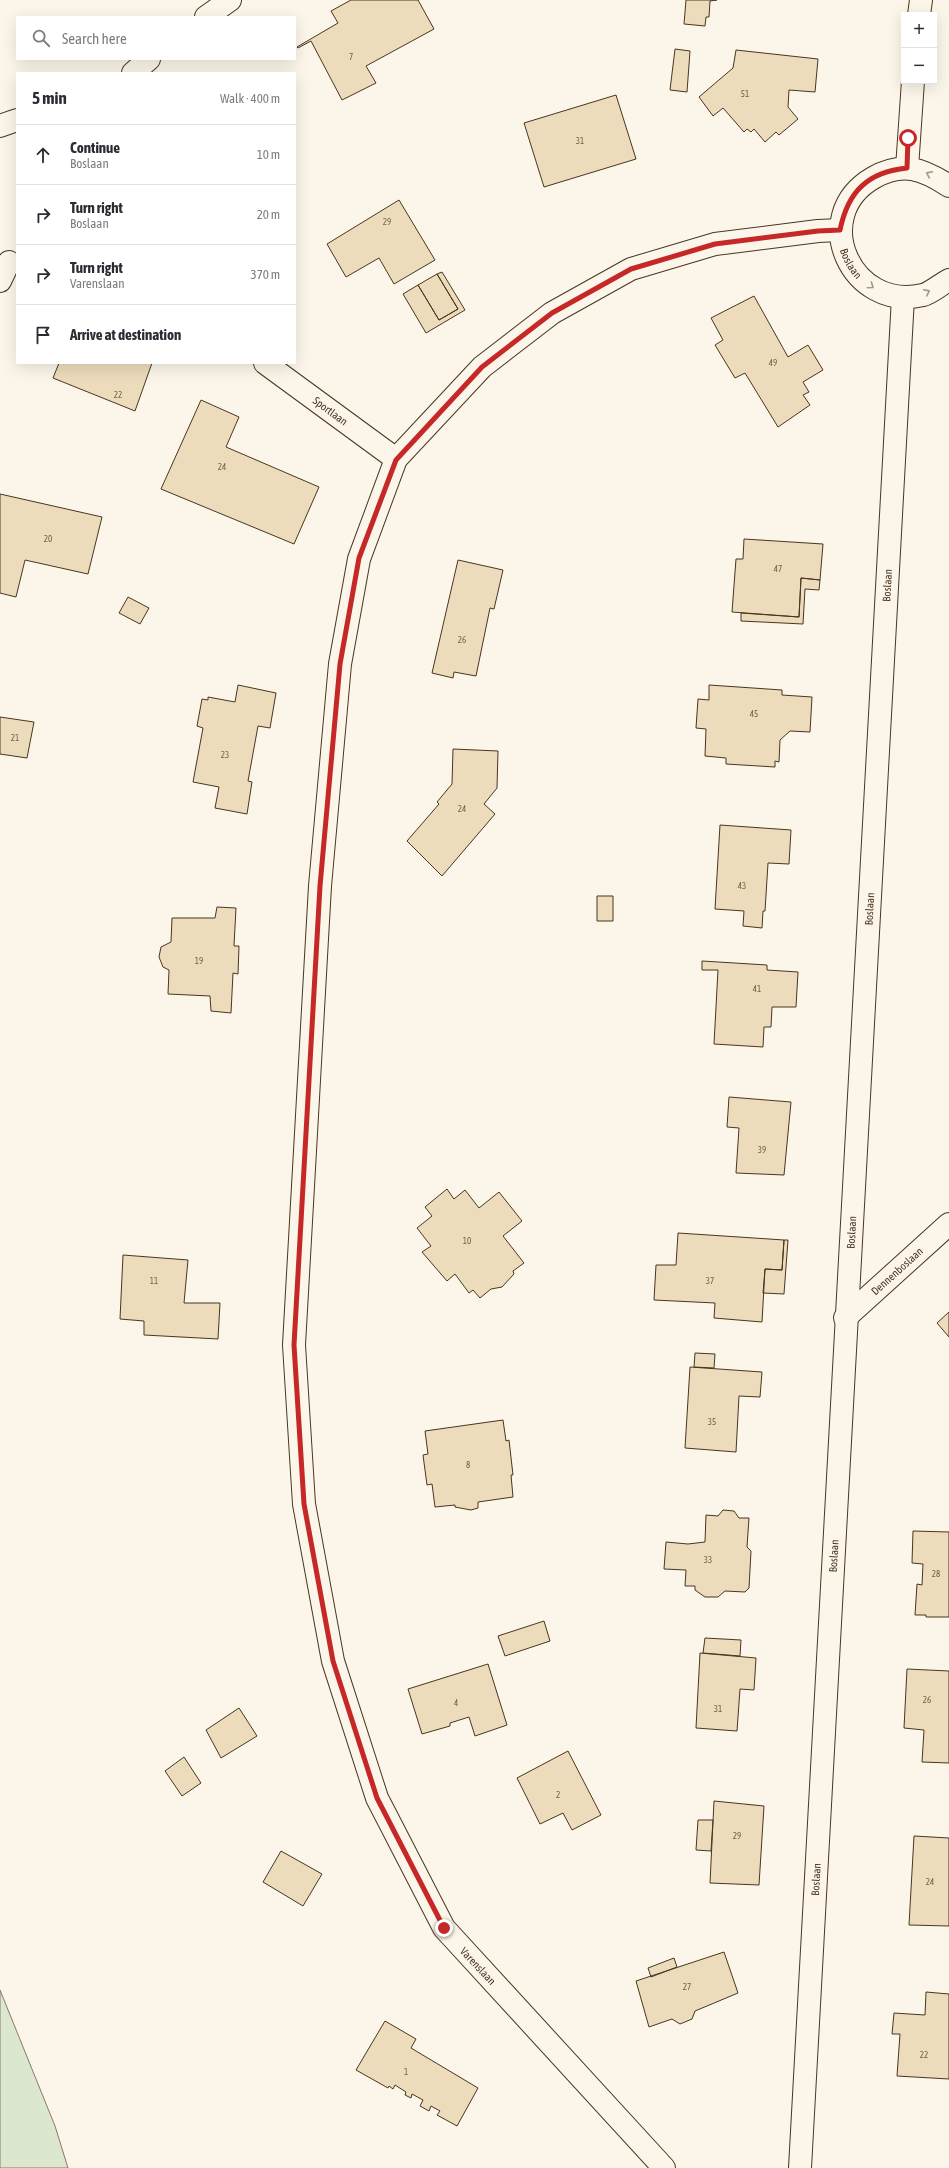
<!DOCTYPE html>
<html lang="en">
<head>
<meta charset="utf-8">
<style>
	:root { --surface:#fff; --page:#f7f7f7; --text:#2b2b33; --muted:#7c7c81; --line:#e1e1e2 }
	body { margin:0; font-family:"Asap Condensed",sans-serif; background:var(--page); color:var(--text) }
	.controls { position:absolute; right:12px; top:12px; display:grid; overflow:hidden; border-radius:0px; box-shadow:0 4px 16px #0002 }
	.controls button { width:36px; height:36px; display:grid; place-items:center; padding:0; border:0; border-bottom:1px solid var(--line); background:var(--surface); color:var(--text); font:20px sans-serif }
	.stop { position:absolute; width:12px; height:12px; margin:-9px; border:3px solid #c62828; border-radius:50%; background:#fff }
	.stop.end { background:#c62828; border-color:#fff; box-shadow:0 1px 4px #0008 }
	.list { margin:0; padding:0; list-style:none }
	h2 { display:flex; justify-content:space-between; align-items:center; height:52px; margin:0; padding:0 16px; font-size:17px }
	h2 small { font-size:13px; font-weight:400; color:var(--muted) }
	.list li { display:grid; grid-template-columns:26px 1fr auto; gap:12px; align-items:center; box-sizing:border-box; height:60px; padding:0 16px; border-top:1px solid var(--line) }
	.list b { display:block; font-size:15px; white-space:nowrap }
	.list p { margin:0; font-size:13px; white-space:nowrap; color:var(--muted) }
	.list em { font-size:13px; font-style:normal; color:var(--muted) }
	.icon { flex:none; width:22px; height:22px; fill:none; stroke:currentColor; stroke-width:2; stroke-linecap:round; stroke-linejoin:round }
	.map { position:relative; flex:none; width:949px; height:2168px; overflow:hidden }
	.search { position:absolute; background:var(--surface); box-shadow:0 4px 16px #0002; left:16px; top:16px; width:280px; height:44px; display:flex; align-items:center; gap:10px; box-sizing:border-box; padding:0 14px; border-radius:0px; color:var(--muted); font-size:15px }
	.panel { position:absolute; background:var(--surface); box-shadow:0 4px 16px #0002; left:16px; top:72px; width:280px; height:292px; border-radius:0px }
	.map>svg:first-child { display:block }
	.green { fill:#dce7d0; stroke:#887966 }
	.building { fill:#ecdcbc; stroke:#4a3520 }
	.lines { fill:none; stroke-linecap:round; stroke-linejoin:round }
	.minor-casing { stroke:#4a3520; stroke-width:24 }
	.minor { stroke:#fbf6e9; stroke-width:22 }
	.oneway { stroke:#a29684 }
	.route { stroke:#c62828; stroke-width:5 }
	.labels { text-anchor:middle; stroke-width:3; stroke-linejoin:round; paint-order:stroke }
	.number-label { font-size:9px; fill:#725f47 }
	.street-label { font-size:11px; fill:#4a3520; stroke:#fbf6e9 }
</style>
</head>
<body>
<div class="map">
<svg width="949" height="2168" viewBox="0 0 949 2168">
	<rect width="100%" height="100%" fill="#fbf6e9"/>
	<path class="green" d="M0 1990 55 2126 68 2168H0Z"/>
	<path class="building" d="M351 0H418L434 29 366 66 376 83 342 100 311 41 298 48 297 47 338 23 331 11Z
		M686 0H717L710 1 709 17H706L705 26 684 24Z
		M675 49 690 51 687 92 670 90Z
		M736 50 818 59 815 92 789 90 788 107 798 119 779 135 776 132 765 142 754 129 751 132 747 129 744 132 723 108 713 116 699 97 733 68Z
		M616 95 636 159 544 187 524 123Z
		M399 200 435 260 394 284 379 258 346 277 327 244Z
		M442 272 465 310 426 333 403 294 418 285 439 320 458 309 437 274Z
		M437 274 458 309 439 320 418 285Z
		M754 296 788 357 808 345 823 370 803 382 809 392 803 395 810 405 778 427 745 373 735 378 715 345 723 340 711 318Z
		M59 363H152L135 411 53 378Z
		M201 400 239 417 226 447 319 487 294 544 161 489Z
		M0 494 102 517 88 574 25 560 16 597 0 593Z
		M744 539 823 544 820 580 801 578 799 617 732 612 736 559H743Z
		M458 560 503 570 494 609 490 608 476 676 454 672 453 678 432 673Z
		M801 578 820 580 819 590 805 589 803 624 741 621V613L799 617Z
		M128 597 149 608 140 624 119 613Z
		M238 685 276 693 270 728 258 726 248 781 252 782 247 814 215 808 219 787 193 782 203 728 197 726 202 699 208 700V697L235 702Z
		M709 685 782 690V695L812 697 810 732 790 731 780 740 779 762 775 761V767L726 764V758L705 756 706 729 696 728 698 699 709 700Z
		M0 717 34 722 27 758 0 754Z
		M453 749 498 751 497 788 484 804 495 814 442 876 407 841 439 804 437 802 452 784Z
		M720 825 791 830 789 864 768 863 765 911H763L762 928 743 926 744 911 715 909Z
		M597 896H613V921H597Z
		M217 907 236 908 234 946H239L238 974 233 973 231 1013 211 1011 210 996 168 994 169 970 163 967 159 957 161 947 171 942 172 918H215Z
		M702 961 767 965V970L798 972 796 1007H772L771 1027H764L763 1047 714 1044 718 970H702Z
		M729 1097 791 1102 784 1175 736 1173 739 1128 727 1127Z
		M447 1189 454 1199 465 1190 479 1208 499 1192 522 1221 503 1236 524 1263 513 1271 514 1274 502 1287 491 1289 480 1298 473 1290 469 1293 455 1274 447 1281 422 1252 431 1246 417 1228 432 1216 425 1207Z
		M678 1233 784 1240 782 1270 765 1269 762 1322 714 1318 715 1303 654 1300 656 1265H676Z
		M784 1240H788L784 1294 763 1293 765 1269 782 1270Z
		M123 1255 188 1260 184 1303H220L218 1339 144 1335V1321L120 1319Z
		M949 1312V1337L937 1323Z
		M695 1353 715 1354 714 1368 694 1367Z
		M690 1367 762 1372 760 1397 739 1396 736 1452 685 1448Z
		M503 1420 506 1441 509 1440 513 1475H511L513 1497 478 1502V1508L471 1510 455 1507V1505L435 1507 432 1484 427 1485 423 1455 428 1454 425 1431Z
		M723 1510 734 1511 739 1518H749L747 1547 751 1551 749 1588 745 1592 725 1591 718 1597H705L695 1590V1586H685L686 1570 664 1569 666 1542 688 1544 705 1542 706 1515 718 1516Z
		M913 1531 949 1532V1617H926V1615H915L917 1584 922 1585 923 1564 912 1563Z
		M544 1621 550 1641 505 1656 498 1636Z
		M705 1638 741 1640 740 1656 703 1653Z
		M700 1653 756 1658 754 1690 740 1689 737 1731 696 1728Z
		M488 1664 507 1725 475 1736 469 1717 450 1723V1726L422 1734 408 1689Z
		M907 1669 949 1671V1763L922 1762 924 1730 904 1728Z
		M239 1708 257 1736 221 1758 206 1730Z
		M568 1751 601 1815 572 1830 563 1813 540 1824 517 1778Z
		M184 1757 201 1783 182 1796 165 1771Z
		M714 1801 764 1806 759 1885 710 1883Z
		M698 1820H713L711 1851 696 1850Z
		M914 1836 949 1838V1926L909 1925Z
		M281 1851 322 1874 303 1906 263 1882Z
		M724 1952 738 1993 695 2011 692 2019 680 2024 672 2019 649 2027 636 1981Z
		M674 1958 677 1967 651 1977 648 1968Z
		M926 1992 949 1994V2079L897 2076 900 2034H892L894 2013 925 2015Z
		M385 2021 416 2039 411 2048 478 2088 457 2126 437 2115 440 2111 431 2106 429 2111 420 2106 423 2100 412 2094 411 2098 405 2095 406 2092 395 2085 393 2089 389 2086 388 2088 356 2070Z"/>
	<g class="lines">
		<defs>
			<g id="minor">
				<path d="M919 15 921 0"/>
				<path d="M206 17 230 0"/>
				<path d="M133 73 149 59"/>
				<path d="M0 126 17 120"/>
				<path d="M907 168 913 81"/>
				<path id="s1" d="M949 186C923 169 903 161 873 178 808 216 851 312 923 295 931 293 941 284 949 280"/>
				<path d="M0 281 9 262"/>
				<path id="s2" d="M265 363 396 459"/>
				<path id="s3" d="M845 1318 949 1224"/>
				<path d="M664 2168 444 1928 377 1798 333 1661 304 1504 294 1345 320 886 340 664 359 559 396 459 482 367 552 313 631 269 715 244 818 231 840 230"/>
				<path id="s4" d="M800 2168 903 297"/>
			</g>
		</defs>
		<use href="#minor" class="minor-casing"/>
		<use href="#minor" class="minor"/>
	</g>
	<defs><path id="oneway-chevron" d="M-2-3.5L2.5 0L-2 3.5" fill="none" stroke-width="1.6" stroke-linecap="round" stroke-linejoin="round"/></defs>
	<g class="oneway">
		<use href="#oneway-chevron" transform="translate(929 174) rotate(-154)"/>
		<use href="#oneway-chevron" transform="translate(871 286) rotate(35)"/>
		<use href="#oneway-chevron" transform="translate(927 292) rotate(-26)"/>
	</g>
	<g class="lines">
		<path class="route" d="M444 1928 377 1798 333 1661 304 1504 294 1345 320 886 340 664 359 558 396 460 482 367 552 313 631 269 715 244 818 231 840 230C848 191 868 172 907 168L908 138"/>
	</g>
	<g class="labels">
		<g class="number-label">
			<text x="351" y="60">7</text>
			<text x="745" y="97">51</text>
			<text x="580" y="144">31</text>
			<text x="387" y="225">29</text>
			<text x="773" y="366">49</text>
			<text x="118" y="398">22</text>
			<text x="222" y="470">24</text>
			<text x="48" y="542">20</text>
			<text x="778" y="572">47</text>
			<text x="462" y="643">26</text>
			<text x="754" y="717">45</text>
			<text x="15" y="741">21</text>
			<text x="225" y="758">23</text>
			<text x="462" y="812">24</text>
			<text x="742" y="889">43</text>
			<text x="199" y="964">19</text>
			<text x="757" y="992">41</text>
			<text x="762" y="1153">39</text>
			<text x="467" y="1244">10</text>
			<text x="154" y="1284">11</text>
			<text x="710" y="1284">37</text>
			<text x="712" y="1425">35</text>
			<text x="468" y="1468">8</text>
			<text x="708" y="1563">33</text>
			<text x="936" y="1577">28</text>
			<text x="927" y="1703">26</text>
			<text x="456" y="1706">4</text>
			<text x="718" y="1712">31</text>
			<text x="558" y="1798">2</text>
			<text x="737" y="1839">29</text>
			<text x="930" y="1885">24</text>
			<text x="687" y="1990">27</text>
			<text x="924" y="2058">22</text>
			<text x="406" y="2075">1</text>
		</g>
		<g class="street-label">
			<text dy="4" stroke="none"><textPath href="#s1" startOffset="181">Boslaan</textPath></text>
			<text dy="4" stroke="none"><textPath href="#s2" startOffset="81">Sportlaan</textPath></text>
			<text dy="4" stroke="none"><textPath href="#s4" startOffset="1585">Boslaan</textPath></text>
			<text dy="4" stroke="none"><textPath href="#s4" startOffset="1261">Boslaan</textPath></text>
			<text dy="4" stroke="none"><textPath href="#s4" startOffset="937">Boslaan</textPath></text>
			<text dy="4" stroke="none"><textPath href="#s3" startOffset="70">Dennenboslaan</textPath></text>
			<text dy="4" stroke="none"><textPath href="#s4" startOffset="613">Boslaan</textPath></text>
			<text dy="4" stroke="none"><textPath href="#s4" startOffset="289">Boslaan</textPath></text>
			<text transform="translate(478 1966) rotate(47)" y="4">Varenslaan</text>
		</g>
	</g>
</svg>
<div class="controls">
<button>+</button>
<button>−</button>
</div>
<div class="stop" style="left:908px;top:138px"></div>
<div class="stop end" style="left:444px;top:1928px"></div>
<div class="search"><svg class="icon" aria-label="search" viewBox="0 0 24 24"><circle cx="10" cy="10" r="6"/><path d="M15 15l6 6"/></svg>Search here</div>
<section class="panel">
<h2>5 min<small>Walk · 400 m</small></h2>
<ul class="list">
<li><svg class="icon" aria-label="ahead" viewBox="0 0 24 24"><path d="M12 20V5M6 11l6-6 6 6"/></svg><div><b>Continue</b><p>Boslaan</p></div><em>10 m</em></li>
<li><svg class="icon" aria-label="right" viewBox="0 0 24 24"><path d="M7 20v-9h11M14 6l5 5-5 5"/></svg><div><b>Turn right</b><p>Boslaan</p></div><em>20 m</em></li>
<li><svg class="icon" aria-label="right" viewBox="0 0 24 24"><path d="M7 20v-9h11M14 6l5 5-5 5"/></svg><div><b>Turn right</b><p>Varenslaan</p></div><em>370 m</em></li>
<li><svg class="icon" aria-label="arrive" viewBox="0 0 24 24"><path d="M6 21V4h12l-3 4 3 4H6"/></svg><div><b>Arrive at destination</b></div></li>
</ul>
</section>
</div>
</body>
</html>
